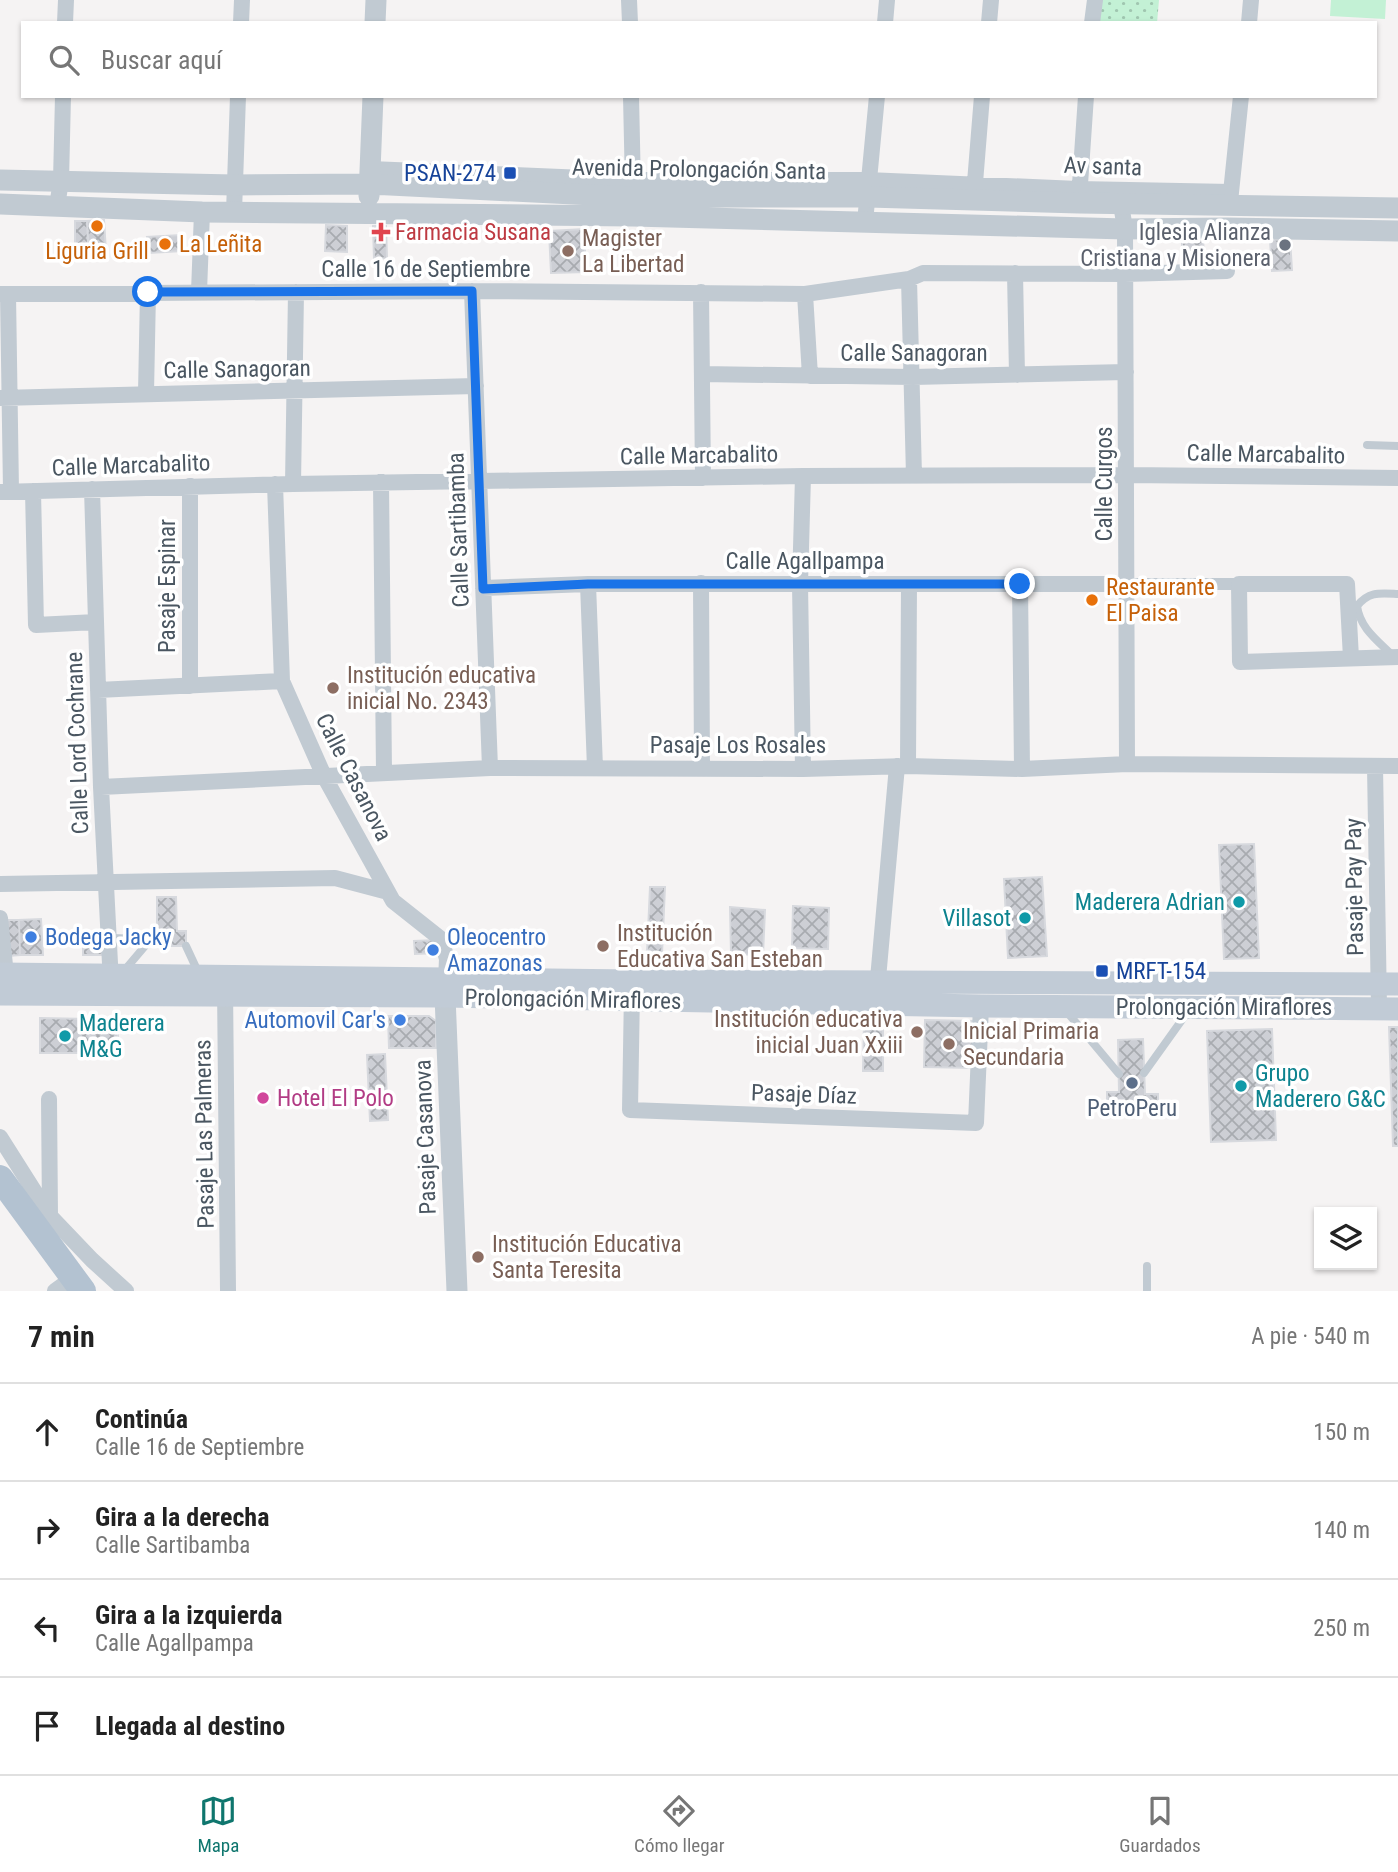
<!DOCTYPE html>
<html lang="es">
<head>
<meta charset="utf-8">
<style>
	:root { --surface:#fff; --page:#f2f2f2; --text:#222; --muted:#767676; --line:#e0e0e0; --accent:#0f766e }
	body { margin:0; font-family:"Roboto Condensed",sans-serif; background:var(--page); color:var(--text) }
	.controls { position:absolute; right:21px; bottom:21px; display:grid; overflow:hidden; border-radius:0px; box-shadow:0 2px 5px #0004 }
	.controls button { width:63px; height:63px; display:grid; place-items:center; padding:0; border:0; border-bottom:2px solid var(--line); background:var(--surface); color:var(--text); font:35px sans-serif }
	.stop { position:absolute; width:21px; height:21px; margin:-16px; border:5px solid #1a73e8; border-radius:50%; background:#fff }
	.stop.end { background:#1a73e8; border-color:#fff; box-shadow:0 2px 7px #0008 }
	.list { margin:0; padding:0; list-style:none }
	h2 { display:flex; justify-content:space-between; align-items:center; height:91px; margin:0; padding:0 28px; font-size:30px }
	h2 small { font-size:23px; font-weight:400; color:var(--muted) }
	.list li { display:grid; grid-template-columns:46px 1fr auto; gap:21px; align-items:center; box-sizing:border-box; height:98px; padding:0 28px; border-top:2px solid var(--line) }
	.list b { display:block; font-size:26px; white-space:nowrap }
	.list p { margin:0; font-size:23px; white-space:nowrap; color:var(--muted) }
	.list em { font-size:23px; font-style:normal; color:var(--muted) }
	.icon { flex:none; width:38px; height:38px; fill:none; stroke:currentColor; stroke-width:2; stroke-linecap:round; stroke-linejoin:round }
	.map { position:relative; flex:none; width:1398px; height:1291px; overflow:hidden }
	.search { position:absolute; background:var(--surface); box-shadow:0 2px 5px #0004; left:21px; right:21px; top:21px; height:77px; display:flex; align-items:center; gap:18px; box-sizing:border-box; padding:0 24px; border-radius:0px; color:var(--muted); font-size:26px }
	.sheet { height:483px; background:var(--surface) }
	nav { display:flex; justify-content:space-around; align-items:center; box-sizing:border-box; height:98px; border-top:2px solid var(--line); background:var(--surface); font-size:19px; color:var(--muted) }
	nav a { display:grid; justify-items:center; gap:4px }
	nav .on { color:var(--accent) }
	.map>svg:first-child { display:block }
	.park { fill:url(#park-dots) }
	.pitch { fill:#c3f1d5 }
	.building { fill:url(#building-cross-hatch); stroke:#d7d9de; stroke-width:2 }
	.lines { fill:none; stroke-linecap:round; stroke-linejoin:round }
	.service { stroke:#c1cad2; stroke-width:8 }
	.pedestrian { stroke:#c1cad2; stroke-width:12 }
	.minor { stroke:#c1cad2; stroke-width:16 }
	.tertiary { stroke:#c1cad2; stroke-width:21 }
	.secondary { stroke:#c1cbd6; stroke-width:23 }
	.primary { stroke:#b3c2d1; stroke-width:26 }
	.route { stroke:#1a73e8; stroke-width:9 }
	.transit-dot { fill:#1a4fb4; stroke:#fff; stroke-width:2.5 }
	.food-dot { fill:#e8710a; stroke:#fff; stroke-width:2.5 }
	.health-dot { fill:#e0444e; stroke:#fff; stroke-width:2.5 }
	.worship-dot { fill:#6b7280; stroke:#fff; stroke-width:2.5 }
	.education-dot { fill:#8d6e63; stroke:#fff; stroke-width:2.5 }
	.culture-dot { fill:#0f9aa8; stroke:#fff; stroke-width:2.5 }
	.shop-dot { fill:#3f7fe0; stroke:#fff; stroke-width:2.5 }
	.service-dot { fill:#5c6f8a; stroke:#fff; stroke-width:2.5 }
	.hotel-dot { fill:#d1479c; stroke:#fff; stroke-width:2.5 }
	.labels { text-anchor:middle; stroke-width:7; stroke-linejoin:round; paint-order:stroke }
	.street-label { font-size:23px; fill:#4a5661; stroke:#fff }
	.transit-label { font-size:23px; fill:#164399; stroke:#fff; text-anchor:end }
	.health-label { font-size:23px; fill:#be3a42; stroke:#fff; text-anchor:start }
	.worship-label { font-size:23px; fill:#5b616d; stroke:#fff; text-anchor:end }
	.education-label { font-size:23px; fill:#785e54; stroke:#fff; text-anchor:start }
	.food-label { font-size:23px; fill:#c56008; stroke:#fff; text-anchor:start }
	.culture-label { font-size:23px; fill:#0d838f; stroke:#fff; text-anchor:end }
	.shop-label { font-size:23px; fill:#366cbe; stroke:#fff; text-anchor:start }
	.hotel-label { font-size:23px; fill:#b23c85; stroke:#fff; text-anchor:start }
	.service-label { font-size:23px; fill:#4e5e75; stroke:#fff }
</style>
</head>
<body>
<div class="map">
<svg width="1398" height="1291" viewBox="0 0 1398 1291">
	<defs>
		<pattern id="park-dots" width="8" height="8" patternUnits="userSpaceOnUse" patternTransform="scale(1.75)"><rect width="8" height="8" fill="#c3f1d5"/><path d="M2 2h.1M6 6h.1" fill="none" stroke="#a0c6b0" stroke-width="1.8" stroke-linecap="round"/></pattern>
		<pattern id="building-cross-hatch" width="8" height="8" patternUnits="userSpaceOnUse" patternTransform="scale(1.75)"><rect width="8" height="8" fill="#cdcfd5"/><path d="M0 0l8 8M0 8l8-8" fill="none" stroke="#a8abb0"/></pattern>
	</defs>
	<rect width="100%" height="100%" fill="#f5f3f3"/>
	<path class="park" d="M1095 0H1159L1157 23H1092Z"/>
	<path class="pitch" d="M1331 0H1386L1385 19 1330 16Z"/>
	<path class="building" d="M104 220 106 252 89 253 87 221Z
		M75 221H87L88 244H75Z
		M326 225 347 226V252L325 251Z
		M373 226H386L387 258 374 259Z
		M584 229 586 272 551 273 549 231Z
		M181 235 182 251 149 253 147 237Z
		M1182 238H1203L1204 256H1182Z
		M1290 239 1292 270 1272 271 1270 240Z
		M1254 844 1259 958 1224 959 1219 845Z
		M1042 877 1047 956 1008 958 1004 879Z
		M650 887H665L662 954 647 953Z
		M157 897H176L177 931H186V946H151L150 932H157Z
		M793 906 829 908 828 949 792 948Z
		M730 907 765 910 763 955 731 954Z
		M41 919 43 955H20L19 920Z
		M6 920H19L20 955 8 956Z
		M437 940V953L415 954 414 941Z
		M83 941H103L104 955H83Z
		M388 1016H429L436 1021V1048H389Z
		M40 1018 89 1019 90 1053H40Z
		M118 1018V1053H90L89 1019Z
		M925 1020 974 1021V1068L924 1067Z
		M864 1021 883 1022V1071H863Z
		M1389 1027H1398V1146H1393Z
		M1272 1029 1276 1140 1211 1142 1207 1031Z
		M1143 1039 1145 1094H1158V1109L1107 1110V1092H1119L1118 1040Z
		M385 1054 388 1120 370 1121 367 1055Z"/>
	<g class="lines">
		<path class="service" d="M1367 445 1398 446
			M1392 655C1377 640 1360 628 1357 606 1369 591 1380 593 1398 594
			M109 938 151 939
			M186 946 199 974
			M123 972 151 939
			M1067 1012 1119 1074
			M1144 1073 1189 1010
			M1147 1266V1291"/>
		<path class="pedestrian" d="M1127 584H1239"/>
		<path class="minor" d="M629 0 630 23
			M65 23 66 0
			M241 23 242 0
			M885 23 887 0
			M989 23 991 0
			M1092 23 1095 0
			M1249 23 1251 0
			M631 96 633 188
			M370 169 632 180H867L1078 189 1231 192
			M974 195 982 96
			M1079 199 1086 96
			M1230 202 1241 96
			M1121 204 1125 229 1127 764
			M57 206 61 181 63 96
			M234 212 238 96
			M865 222 877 96
			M1015 273 1017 375
			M909 279 914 476
			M472 291 490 768
			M199 292 202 212
			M701 292 703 478
			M0 294 472 291 805 294 909 279 923 273 1125 274 1227 271
			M8 294 11 491
			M805 294 810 376
			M702 374 913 377 1126 372
			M146 393 148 292
			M0 398 476 386
			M803 476 800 584 803 769
			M381 482 384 773
			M275 484 282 681 324 776 393 901 441 939 447 959 446 980
			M293 484 296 292
			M92 489 101 787 111 983
			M33 491 36 625 96 622
			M0 492 293 484 803 476 1127 475 1398 478
			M701 583 702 768
			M588 584 595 768
			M1020 584 1022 769
			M483 588 588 584H1127
			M1351 658 1347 584H1239L1240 662 1398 657
			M190 686V486
			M98 690 282 681
			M908 766 909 584
			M1375 766 1379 1008
			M101 787 490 768 803 769 908 766 1022 769 1127 764 1398 766
			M0 884 335 878 388 892
			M0 918 7 984
			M225 986 228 1291
			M877 990 897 766
			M632 991 630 1110 976 1123 981 1006
			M49 1099 50 1216
			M0 1137 50 1216 92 1260 126 1291
			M55 1291 73 1278"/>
		<path class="tertiary" d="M375 23 376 0
			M0 180 234 185 370 184 633 197H868L1079 203 1398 208
			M369 196 373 96
			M0 204 202 212 633 216 1125 229 1227 228 1398 231
			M446 980 445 996 457 1291"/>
		<path class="secondary" d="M0 974 633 981 1398 984
			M0 994 445 996 981 1006 1398 1009"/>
		<path class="primary" d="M0 1178 83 1291"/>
	</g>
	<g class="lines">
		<path class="route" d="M148 292 472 291 483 589 588 584H1020"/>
	</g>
	<g class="transit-dot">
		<rect x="503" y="166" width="14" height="14" rx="3.5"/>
		<rect x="1095" y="964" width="14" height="14" rx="3.5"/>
	</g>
	<g class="food-dot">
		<circle cx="97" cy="226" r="7"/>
		<circle cx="165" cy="244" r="7"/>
		<circle cx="1092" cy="600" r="7"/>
	</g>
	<path class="health-dot" d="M377.5 221.5h7v7h7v7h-7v7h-7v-7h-7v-7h7z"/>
	<circle class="worship-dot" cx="1285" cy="245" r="7"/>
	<g class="education-dot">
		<circle cx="568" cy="251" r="7"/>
		<circle cx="333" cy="688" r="7"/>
		<circle cx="603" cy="946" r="7"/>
		<circle cx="917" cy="1032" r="7"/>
		<circle cx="949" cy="1044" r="7"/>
		<circle cx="478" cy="1257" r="7"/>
	</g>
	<g class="culture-dot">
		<circle cx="1239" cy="902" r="7"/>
		<circle cx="1025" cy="918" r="7"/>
		<circle cx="65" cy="1036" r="7"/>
		<circle cx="1241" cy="1086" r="7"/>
	</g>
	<g class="shop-dot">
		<circle cx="31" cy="937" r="7"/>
		<circle cx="433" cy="950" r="7"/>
		<circle cx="400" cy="1020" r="7"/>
	</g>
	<circle class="service-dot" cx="1132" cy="1083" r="7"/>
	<circle class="hotel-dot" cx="263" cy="1098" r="7"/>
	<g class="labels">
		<g class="street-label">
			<text transform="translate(1103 166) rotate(2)" y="8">Av santa</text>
			<text transform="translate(699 169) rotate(1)" y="8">Avenida Prolongación Santa</text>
			<text x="426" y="277">Calle 16 de Septiembre</text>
			<text x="914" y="361">Calle Sanagoran</text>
			<text transform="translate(237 369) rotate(-1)" y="8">Calle Sanagoran</text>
			<text transform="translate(1266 454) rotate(1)" y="8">Calle Marcabalito</text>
			<text transform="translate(699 455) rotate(-1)" y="8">Calle Marcabalito</text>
			<text transform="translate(131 465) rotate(-2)" y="8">Calle Marcabalito</text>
			<text transform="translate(1104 484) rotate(-90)" y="8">Calle Curgos</text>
			<text transform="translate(458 530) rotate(-92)" y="8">Calle Sartibamba</text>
			<text x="805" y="569">Calle Agallpampa</text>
			<text transform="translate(167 586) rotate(-90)" y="8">Pasaje Espinar</text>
			<text transform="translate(77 743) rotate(-92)" y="8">Calle Lord Cochrane</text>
			<text x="738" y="753">Pasaje Los Rosales</text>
			<text transform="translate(354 777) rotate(63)" y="8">Calle Casanova</text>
			<text transform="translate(1354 887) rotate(-91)" y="8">Pasaje Pay Pay</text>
			<text transform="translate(573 999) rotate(1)" y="8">Prolongación Miraflores</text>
			<text x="1224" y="1015">Prolongación Miraflores</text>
			<text transform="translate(804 1094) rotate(2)" y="8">Pasaje Díaz</text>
			<text transform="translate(204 1134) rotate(-91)" y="8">Pasaje Las Palmeras</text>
			<text transform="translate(425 1137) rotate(-92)" y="8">Pasaje Casanova</text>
		</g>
		<g class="transit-label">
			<text x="496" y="181">PSAN-274</text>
			<text x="1116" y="979" text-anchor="start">MRFT-154</text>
		</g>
		<g class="health-label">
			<text x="395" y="240">Farmacia Susana</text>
		</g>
		<g class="worship-label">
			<text x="1271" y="240">Iglesia Alianza<tspan x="1271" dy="26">Cristiana y Misionera</tspan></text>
		</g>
		<g class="education-label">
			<text x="582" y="246">Magister<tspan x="582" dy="26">La Libertad</tspan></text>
			<text x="347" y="683">Institución educativa<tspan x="347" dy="26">inicial No. 2343</tspan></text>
			<text x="617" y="941">Institución<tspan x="617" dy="26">Educativa San Esteban</tspan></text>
			<text x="903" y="1027" text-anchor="end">Institución educativa<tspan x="903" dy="26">inicial Juan Xxiii</tspan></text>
			<text x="963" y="1039">Inicial Primaria<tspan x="963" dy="26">Secundaria</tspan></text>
			<text x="492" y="1252">Institución Educativa<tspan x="492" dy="26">Santa Teresita</tspan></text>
		</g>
		<g class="food-label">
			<text x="179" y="252">La Leñita</text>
			<text x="97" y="259" text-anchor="middle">Liguria Grill</text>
			<text x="1106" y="595">Restaurante<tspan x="1106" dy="26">El Paisa</tspan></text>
		</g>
		<g class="culture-label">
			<text x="1225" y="910">Maderera Adrian</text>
			<text x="1011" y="926">Villasot</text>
			<text x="79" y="1031" text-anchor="start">Maderera<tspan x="79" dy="26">M&amp;G</tspan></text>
			<text x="1255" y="1081" text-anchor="start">Grupo<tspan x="1255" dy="26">Maderero G&amp;C</tspan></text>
		</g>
		<g class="shop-label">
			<text x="45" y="945">Bodega Jacky</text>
			<text x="447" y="945">Oleocentro<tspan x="447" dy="26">Amazonas</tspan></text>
			<text x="386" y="1028" text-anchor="end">Automovil Car's</text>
		</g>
		<g class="hotel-label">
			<text x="277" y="1106">Hotel El Polo</text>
		</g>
		<g class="service-label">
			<text x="1132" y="1116">PetroPeru</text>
		</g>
	</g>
</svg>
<div class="controls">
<button><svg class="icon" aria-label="layers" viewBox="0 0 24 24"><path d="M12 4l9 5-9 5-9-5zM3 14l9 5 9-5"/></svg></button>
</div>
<div class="stop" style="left:148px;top:292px"></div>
<div class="stop end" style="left:1020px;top:584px"></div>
<div class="search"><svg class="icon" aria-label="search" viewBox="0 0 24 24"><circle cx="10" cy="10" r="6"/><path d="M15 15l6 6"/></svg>Buscar aquí</div>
</div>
<section class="sheet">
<h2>7 min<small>A pie · 540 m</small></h2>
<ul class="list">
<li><svg class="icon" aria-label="ahead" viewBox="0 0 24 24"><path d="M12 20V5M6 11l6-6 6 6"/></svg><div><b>Continúa</b><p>Calle 16 de Septiembre</p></div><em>150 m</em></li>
<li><svg class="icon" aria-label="right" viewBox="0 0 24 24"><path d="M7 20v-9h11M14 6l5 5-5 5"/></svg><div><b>Gira a la derecha</b><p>Calle Sartibamba</p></div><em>140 m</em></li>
<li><svg class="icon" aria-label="left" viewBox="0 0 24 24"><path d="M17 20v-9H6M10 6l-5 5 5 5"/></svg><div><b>Gira a la izquierda</b><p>Calle Agallpampa</p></div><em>250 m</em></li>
<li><svg class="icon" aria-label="arrive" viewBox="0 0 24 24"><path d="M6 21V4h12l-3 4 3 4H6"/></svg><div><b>Llegada al destino</b></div></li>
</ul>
</section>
<nav>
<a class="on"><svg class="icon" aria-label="map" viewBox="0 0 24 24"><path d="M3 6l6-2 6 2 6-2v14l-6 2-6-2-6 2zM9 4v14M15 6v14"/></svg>Mapa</a>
<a><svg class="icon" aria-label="directions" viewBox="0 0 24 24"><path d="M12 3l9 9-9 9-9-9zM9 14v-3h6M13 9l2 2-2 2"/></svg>Cómo llegar</a>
<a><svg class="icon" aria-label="saved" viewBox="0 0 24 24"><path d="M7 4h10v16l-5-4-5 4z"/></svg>Guardados</a>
</nav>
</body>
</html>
